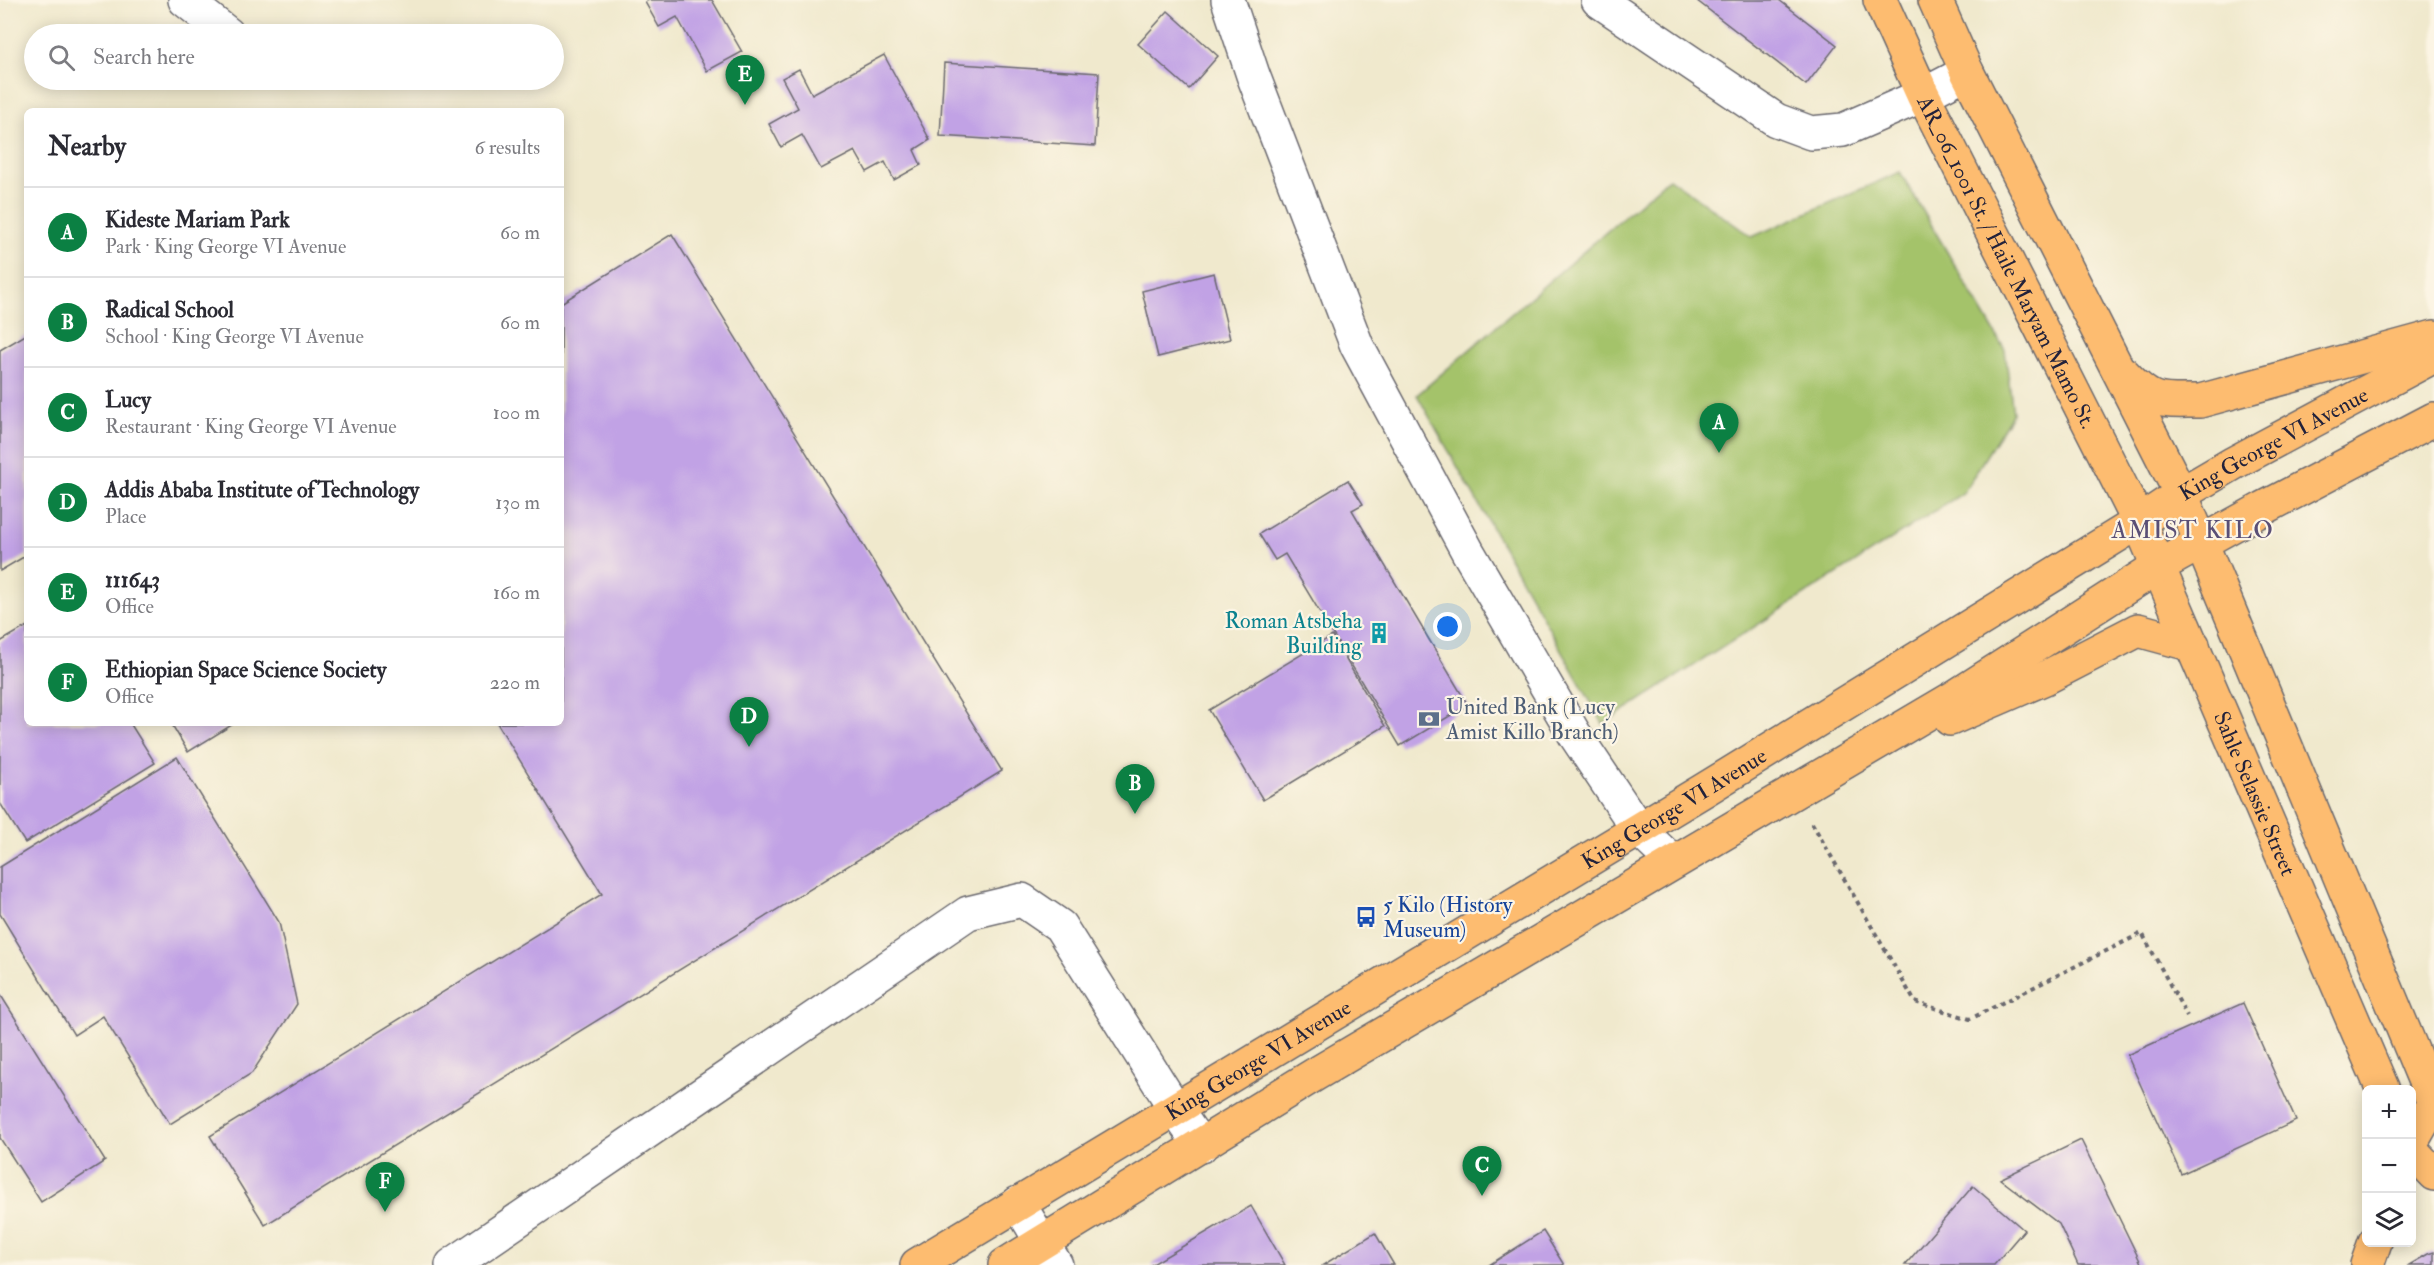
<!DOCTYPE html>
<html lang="en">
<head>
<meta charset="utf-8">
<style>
	:root { --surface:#fff; --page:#f7f7f7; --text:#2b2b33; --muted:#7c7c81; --line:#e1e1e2; --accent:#0b8043 }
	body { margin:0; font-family:"IM FELL Double Pica",serif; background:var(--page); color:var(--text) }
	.controls { position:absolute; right:18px; bottom:18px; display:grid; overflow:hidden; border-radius:9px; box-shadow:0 3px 15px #0003 }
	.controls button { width:54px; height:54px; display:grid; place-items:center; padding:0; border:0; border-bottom:2px solid var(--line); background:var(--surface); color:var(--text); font:30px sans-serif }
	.you { position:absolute; left:1448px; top:627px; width:21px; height:21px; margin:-15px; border:4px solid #fff; border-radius:50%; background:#1a73e8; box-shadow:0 0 0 9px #1a73e833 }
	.badge { display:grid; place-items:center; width:39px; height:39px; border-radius:50%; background:var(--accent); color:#fff; font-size:20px; font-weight:700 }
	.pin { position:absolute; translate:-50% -50px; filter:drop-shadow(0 2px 3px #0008) }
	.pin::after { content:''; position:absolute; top:32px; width:21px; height:18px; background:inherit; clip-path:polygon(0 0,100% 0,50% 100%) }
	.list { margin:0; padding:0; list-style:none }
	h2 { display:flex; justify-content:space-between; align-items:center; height:78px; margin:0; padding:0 24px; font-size:26px }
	h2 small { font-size:20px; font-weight:400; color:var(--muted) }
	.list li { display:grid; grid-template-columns:39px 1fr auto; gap:18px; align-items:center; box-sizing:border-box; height:90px; padding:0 24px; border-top:2px solid var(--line) }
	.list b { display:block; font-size:22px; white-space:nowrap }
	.list p { margin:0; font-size:20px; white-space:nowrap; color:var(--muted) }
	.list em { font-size:20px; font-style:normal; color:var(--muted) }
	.icon { flex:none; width:33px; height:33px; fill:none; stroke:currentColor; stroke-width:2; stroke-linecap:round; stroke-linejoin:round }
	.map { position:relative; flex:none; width:2434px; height:1265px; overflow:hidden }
	.search { position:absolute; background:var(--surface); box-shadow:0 3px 15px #0003; left:24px; top:24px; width:540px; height:66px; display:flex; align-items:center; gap:15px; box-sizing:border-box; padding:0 21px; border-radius:33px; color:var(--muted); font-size:22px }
	.panel { position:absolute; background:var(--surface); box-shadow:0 3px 15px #0003; left:24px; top:108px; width:540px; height:618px; border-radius:9px }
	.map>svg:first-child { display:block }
	.green { fill:#a4c36b; stroke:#637253; stroke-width:1.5 }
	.building { fill:#c1a2e5 }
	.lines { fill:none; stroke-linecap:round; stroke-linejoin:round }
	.minor-casing { stroke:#6a686e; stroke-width:36 }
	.major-casing { stroke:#6a686e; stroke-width:36 }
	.path { stroke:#6a686e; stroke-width:4; stroke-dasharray:4.5 4.5; stroke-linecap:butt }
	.minor { stroke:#fff; stroke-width:33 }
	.major { stroke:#fdbc70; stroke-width:33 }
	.labels { text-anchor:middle; stroke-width:4.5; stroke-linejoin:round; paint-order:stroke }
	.street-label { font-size:22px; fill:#22223b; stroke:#fcf5e5 }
	.culture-label { font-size:22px; fill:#0d838f; stroke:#fcf5e5; text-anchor:end }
	.service-label { font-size:22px; fill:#4e5e75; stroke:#fcf5e5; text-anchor:start }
	.transit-label { font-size:22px; fill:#164399; stroke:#fcf5e5; text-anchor:start }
	.neighbourhood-label { font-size:24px; letter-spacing:1.5px; fill:#5a4f76; stroke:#fcf5e5 }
</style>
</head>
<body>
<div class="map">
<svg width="2434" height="1265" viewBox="0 0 2434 1265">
	<rect width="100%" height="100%" fill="#fcf5e5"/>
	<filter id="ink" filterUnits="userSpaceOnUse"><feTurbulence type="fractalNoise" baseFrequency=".0167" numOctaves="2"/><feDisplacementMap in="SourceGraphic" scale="12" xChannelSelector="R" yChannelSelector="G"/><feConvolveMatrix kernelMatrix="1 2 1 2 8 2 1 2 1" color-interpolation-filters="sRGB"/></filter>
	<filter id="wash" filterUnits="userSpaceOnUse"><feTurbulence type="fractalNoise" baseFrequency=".008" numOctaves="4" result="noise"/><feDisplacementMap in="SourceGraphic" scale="24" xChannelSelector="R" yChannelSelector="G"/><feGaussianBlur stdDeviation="1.35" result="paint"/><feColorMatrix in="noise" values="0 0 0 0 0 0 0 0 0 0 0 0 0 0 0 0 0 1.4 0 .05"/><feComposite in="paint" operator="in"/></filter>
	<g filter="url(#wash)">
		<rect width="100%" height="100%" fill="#f0e9cd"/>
		<path class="green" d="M1900 172 2005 350 2013 413 1963 493 1603 724 1417 395 1669 178 1752 237Z"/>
		<g id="blocks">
			<path class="building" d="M649 0H712L742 52 707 71 677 17 659 27 645 2Z
				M1696 0H1779L1837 45 1806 85Z
				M1168 11 1218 56 1189 89 1138 44Z
				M884 55 930 140 914 150 921 165 894 180 885 162 867 172 855 151 821 169 802 135 781 147 769 124 798 108 782 78 799 69 812 94Z
				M944 63 1099 73 1095 146 940 136Z
				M672 234 1002 771 265 1225 210 1136 602 894 497 723H561V303Z
				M1214 273 1230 339 1158 357 1142 291Z
				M27 334V555L0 571V350Z
				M1348 480 1363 504 1352 510 1468 705 1400 746 1285 554 1275 560 1259 534Z
				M27 626V723H130L155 763 25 843 0 803V642Z
				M1332 636 1385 726 1263 800 1209 710Z
				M171 723H235L188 752Z
				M177 757 279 922 297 1004 252 1073 170 1124 103 1016 74 1035 0 914V867Z
				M0 994 105 1161 41 1202 0 1138Z
				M2243 1003 2296 1121 2181 1174 2127 1055Z
				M2081 1140 2142 1265H2078L2059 1224 2000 1179Z
				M1973 1186 2024 1230 1994 1265H1905Z
				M1251 1206 1285 1265H1151Z
				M1543 1231 1564 1265H1489Z
				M1375 1233 1394 1265H1323Z
				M2434 1252V1265H2409L2428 1254Z"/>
		</g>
	</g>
	<g filter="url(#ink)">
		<use href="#blocks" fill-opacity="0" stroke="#6a686e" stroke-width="1.5"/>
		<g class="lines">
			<defs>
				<path id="minor" d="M185 0 228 34
					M1228 0 1253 75 1357 346 1468 552 1575 735 1638 829 1673 862
					M1598 0 1776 120 1811 133 1843 130 1923 95 1967 72
					M1018 1203 1056 1265
					M452 1265 968 913 1022 900 1060 926 1176 1110 1201 1146"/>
				<g id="major">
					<path id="s1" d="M1880 0 1923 95 2139 522 2383 1090"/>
					<path d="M1935 0 1967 72 2181 494 2434 1103"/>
					<path d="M2124 374C2153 405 2160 401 2200 401L2434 337"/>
					<path d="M1950 719 2045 678 2138 630 2193 645"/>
					<path d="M2412 1141 2434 1103"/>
					<path d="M2412 1151 2434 1174"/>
					<path id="s2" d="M917 1265 1704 790 2139 522 2181 494 2234 463 2434 356"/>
					<path d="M1005 1265 1314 1075 1955 697 2159 566 2264 508 2434 419"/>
					<path d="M2367 1265 2375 1242"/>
				</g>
			</defs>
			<use href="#minor" class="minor-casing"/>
			<use href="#major" class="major-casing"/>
			<path class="path" d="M1812 823 1915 1002 1970 1019 2142 933 2187 1016"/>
			<use href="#minor" class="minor"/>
			<use href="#major" class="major"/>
		</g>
	</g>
	<defs>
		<symbol id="building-bare" viewBox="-9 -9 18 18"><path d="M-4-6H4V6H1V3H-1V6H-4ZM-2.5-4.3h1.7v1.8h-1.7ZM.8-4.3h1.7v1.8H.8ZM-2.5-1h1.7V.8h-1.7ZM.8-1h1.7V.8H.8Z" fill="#0f9aa8" stroke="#fcf5e5" stroke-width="2.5" paint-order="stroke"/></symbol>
		<symbol id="bank-bare" viewBox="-9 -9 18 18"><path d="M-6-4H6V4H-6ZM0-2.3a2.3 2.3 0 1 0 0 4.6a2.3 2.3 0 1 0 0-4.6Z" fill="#5c6f8a" stroke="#fcf5e5" stroke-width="2.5" paint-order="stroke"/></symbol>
		<symbol id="bus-bare" viewBox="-9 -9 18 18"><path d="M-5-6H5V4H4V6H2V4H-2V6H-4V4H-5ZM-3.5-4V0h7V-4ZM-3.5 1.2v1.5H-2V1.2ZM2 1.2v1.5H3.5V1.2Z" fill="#1a4fb4" stroke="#fcf5e5" stroke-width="2.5" paint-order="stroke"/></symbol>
	</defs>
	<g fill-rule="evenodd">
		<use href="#building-bare" x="1364" y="618" width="30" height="30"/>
		<use href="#bank-bare" x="1414" y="704" width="30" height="30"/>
		<use href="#bus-bare" x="1351" y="902" width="30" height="30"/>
	</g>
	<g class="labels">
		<g class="street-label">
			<text dy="8" stroke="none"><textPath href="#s1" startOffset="291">AR_06_1001 St. / Haile Maryam Mamo St.</textPath></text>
			<text dy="8" stroke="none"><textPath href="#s2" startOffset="1586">King George VI Avenue</textPath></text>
			<text dy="8" stroke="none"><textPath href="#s1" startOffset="878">Sahle Selassie Street</textPath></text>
			<text dy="8" stroke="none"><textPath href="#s2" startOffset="884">King George VI Avenue</textPath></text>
			<text dy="8" stroke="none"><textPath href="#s2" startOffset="398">King George VI Avenue</textPath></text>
		</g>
		<g class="culture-label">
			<text x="1362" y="628">Roman Atsbeha<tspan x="1362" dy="25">Building</tspan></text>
		</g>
		<g class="service-label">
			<text x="1446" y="714">United Bank (Lucy<tspan x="1446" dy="25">Amist Killo Branch)</tspan></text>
		</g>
		<g class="transit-label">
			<text x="1383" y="912">5 Kilo (History<tspan x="1383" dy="25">Museum)</tspan></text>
		</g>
		<g class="neighbourhood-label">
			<text x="2193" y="538">AMIST KILO</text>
		</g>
	</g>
</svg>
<div class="controls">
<button>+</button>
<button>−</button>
<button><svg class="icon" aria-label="layers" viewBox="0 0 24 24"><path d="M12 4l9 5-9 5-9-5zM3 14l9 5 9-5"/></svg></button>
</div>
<div class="you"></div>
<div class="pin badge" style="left:1719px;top:453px">A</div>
<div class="pin badge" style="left:1135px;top:814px">B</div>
<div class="pin badge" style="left:1482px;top:1196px">C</div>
<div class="pin badge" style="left:749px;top:747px">D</div>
<div class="pin badge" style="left:745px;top:105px">E</div>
<div class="pin badge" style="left:385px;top:1212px">F</div>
<div class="search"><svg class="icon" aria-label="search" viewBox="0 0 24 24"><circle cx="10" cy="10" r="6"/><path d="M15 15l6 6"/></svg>Search here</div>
<section class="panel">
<h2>Nearby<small>6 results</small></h2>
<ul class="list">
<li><span class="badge">A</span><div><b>Kideste Mariam Park</b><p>Park · King George VI Avenue</p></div><em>60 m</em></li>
<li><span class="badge">B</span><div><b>Radical School</b><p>School · King George VI Avenue</p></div><em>60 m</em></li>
<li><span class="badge">C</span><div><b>Lucy</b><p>Restaurant · King George VI Avenue</p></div><em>100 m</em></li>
<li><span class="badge">D</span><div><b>Addis Ababa Institute ofTechnology</b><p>Place</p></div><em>130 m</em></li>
<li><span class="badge">E</span><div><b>111643</b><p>Office</p></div><em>160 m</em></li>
<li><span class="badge">F</span><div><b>Ethiopian Space Science Society</b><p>Office</p></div><em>220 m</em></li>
</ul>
</section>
</div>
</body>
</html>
